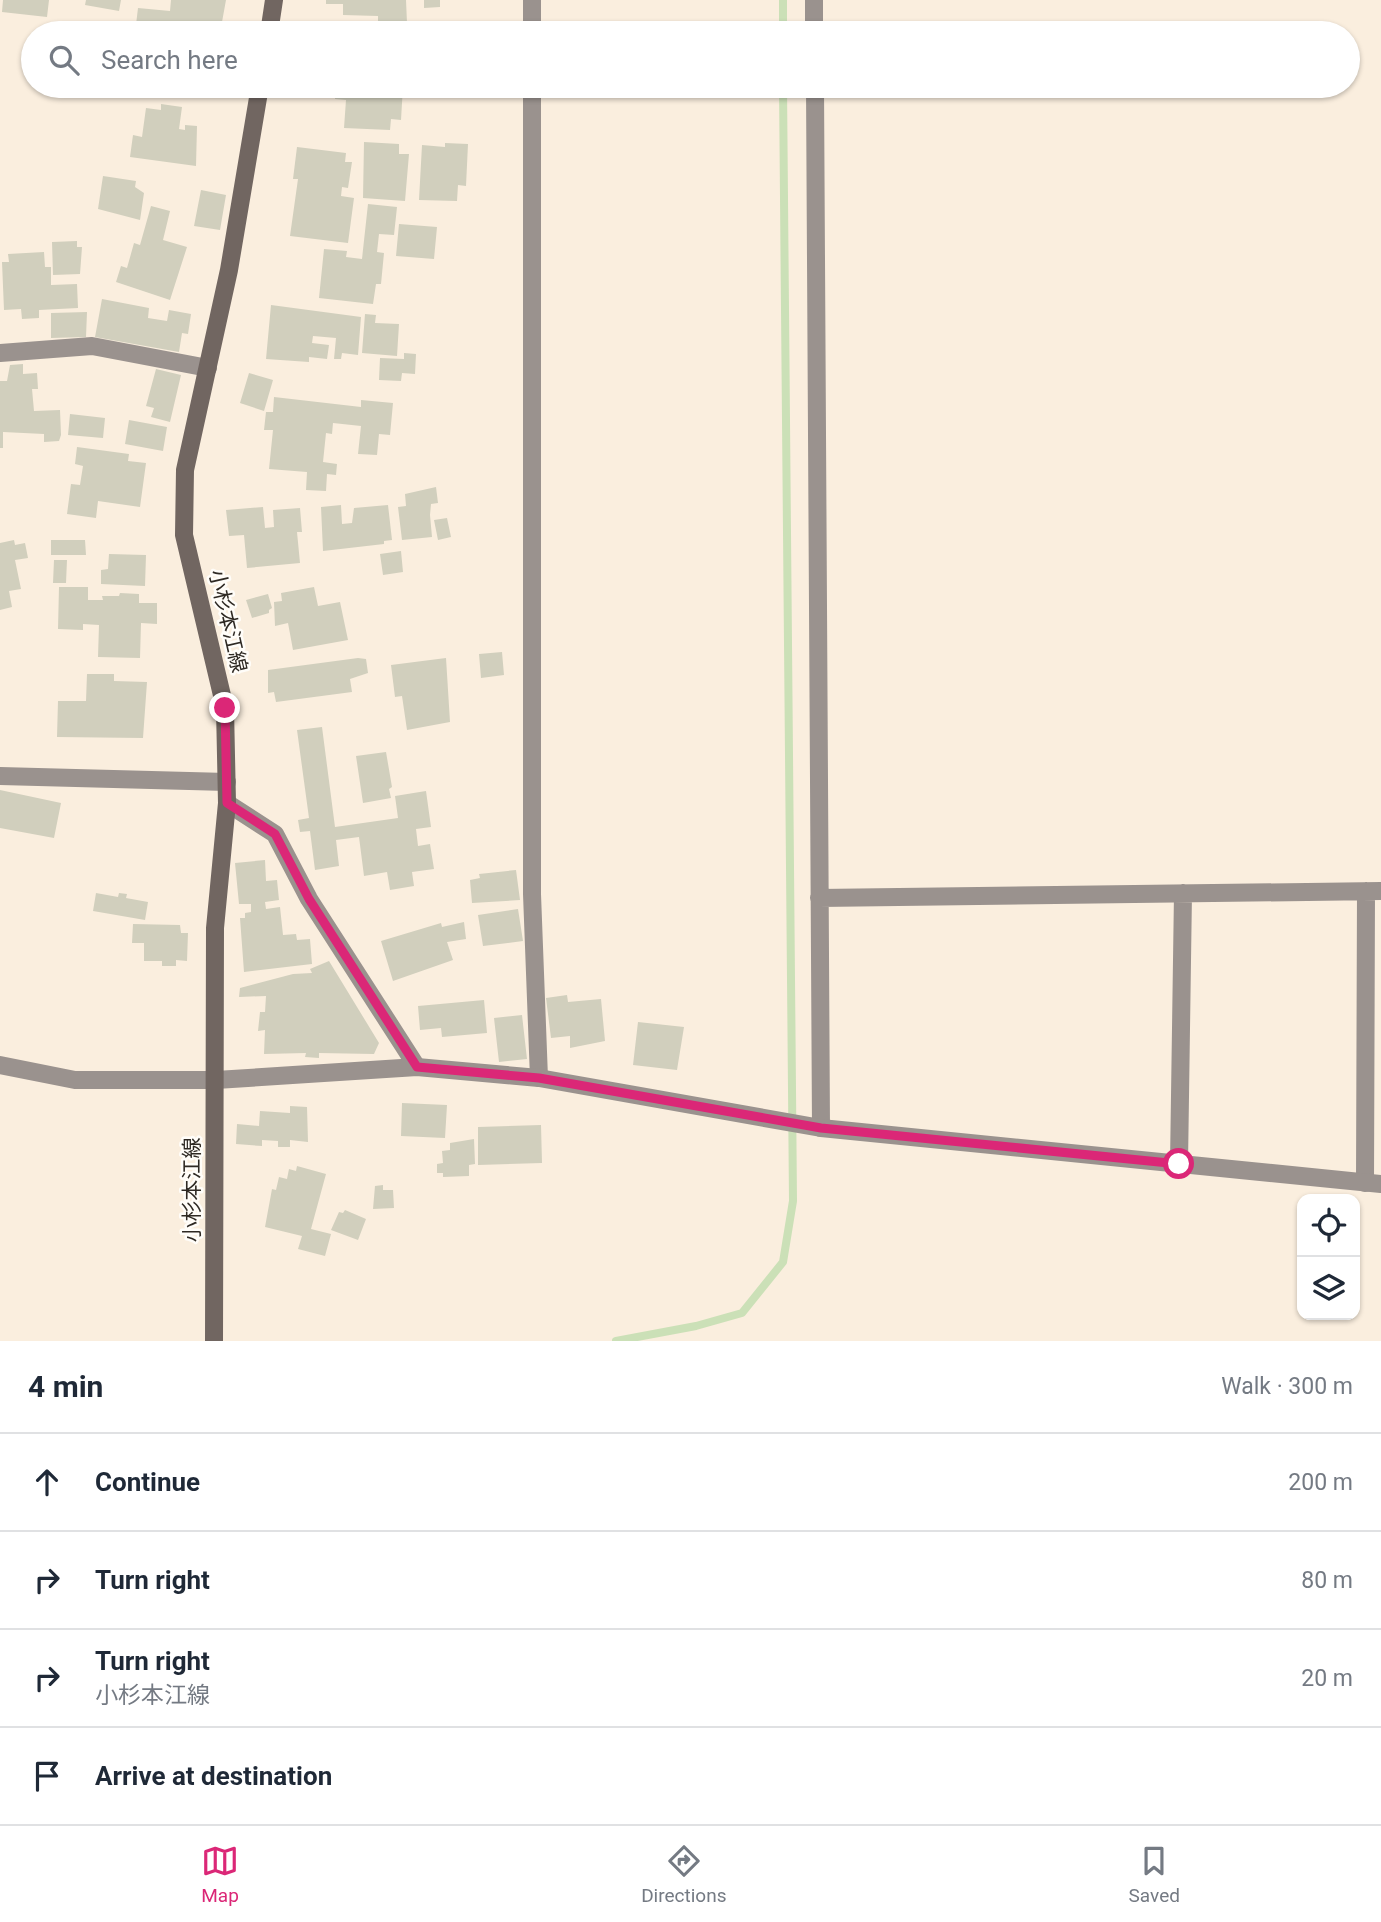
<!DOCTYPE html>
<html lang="en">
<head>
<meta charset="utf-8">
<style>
	:root { --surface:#fff; --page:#f2f2f3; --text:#1f2937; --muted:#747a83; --line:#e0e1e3; --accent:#db2777 }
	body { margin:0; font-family:Roboto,"Noto Sans JP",sans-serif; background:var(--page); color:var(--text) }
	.controls { position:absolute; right:21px; bottom:21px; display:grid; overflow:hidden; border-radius:14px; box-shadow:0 2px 5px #0004 }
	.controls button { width:63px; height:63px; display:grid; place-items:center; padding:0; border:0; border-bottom:2px solid var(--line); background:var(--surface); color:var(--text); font:35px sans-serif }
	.stop { position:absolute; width:21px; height:21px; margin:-16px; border:5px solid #db2777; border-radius:50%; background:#fff }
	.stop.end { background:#db2777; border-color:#fff; box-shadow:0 2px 7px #0008 }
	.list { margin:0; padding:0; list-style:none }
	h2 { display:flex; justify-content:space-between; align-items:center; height:91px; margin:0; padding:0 28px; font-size:30px }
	h2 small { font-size:23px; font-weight:400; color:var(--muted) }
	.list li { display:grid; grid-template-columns:46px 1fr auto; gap:21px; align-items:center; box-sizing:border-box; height:98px; padding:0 28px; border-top:2px solid var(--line) }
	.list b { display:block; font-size:26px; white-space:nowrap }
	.list p { margin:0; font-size:23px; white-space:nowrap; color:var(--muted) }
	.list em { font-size:23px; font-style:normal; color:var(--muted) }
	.icon { flex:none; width:38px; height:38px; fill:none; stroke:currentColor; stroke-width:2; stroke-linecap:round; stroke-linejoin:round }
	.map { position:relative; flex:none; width:1381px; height:1341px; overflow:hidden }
	.search { position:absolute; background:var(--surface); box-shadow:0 2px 5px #0004; left:21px; right:21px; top:21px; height:77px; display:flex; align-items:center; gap:18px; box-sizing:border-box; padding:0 24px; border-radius:38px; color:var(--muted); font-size:26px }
	.sheet { height:483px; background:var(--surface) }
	nav { display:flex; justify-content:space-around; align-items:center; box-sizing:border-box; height:98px; border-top:2px solid var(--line); background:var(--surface); font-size:19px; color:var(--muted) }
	nav a { display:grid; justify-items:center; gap:4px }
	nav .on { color:var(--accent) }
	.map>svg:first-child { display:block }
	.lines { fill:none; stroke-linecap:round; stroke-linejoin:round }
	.stream { stroke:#cbe0b7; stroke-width:8 }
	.building { fill:#d1cfbd }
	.minor { stroke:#9a928e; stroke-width:18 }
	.tertiary { stroke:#9a928e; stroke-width:18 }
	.secondary { stroke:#716661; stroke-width:18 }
	.route { stroke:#db2777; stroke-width:9 }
	.labels { text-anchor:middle; stroke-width:5; stroke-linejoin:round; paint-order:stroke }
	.street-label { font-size:21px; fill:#2e2923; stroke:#fffdf9 }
</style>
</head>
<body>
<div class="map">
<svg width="1381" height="1341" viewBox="0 0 1381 1341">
	<rect width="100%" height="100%" fill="#faeede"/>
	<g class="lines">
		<path class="stream" d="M783 0V33
			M616 1341 696 1326 742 1313 783 1262 793 1201 783 86"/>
	</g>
	<path class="building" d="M3 0H49L47 17 2 12Z
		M86 0H121L119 11 85 5Z
		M171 0H226L220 33H135L138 8 170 11Z
		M326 0H406L407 23 378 24V16L343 15V4H326Z
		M424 0H440V7L424 8Z
		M364 27 414 29V33H363Z
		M335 86H403L401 120 391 119 390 130 344 128 346 100 335 99Z
		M161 104 182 107 179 129 185 130V125L197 126 196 166 130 157 133 135 142 137 146 108 161 110Z
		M364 142 399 144V154H409L405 201 363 198Z
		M445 143 468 144 466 186 458 185 457 201 419 200 422 145 445 147Z
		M297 147 346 153 345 162H352L348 188 342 187 341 196 354 198 348 243 290 236 298 179H293Z
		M103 176 136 181 135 187 144 193 140 220 98 209Z
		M201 190 226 195 220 230 194 226Z
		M368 204 397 207 394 235 379 234 377 252 384 253 381 284H376L373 304 319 298 324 249 347 251 346 257 362 259Z
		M151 206 170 211 163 240 187 247 170 300 116 282 121 266 127 268 134 243 140 245Z
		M399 224 437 227 434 259 396 256Z
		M77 241V247H82L80 274 53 275 52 242Z
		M44 252 45 267H51V285L77 284 78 308 39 310V318L22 319 21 309 4 310 2 262H9L8 254Z
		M102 299 149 308 148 318 167 321 169 310 191 314 188 334 182 333 179 352 95 337Z
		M271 305 361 317 358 355 342 353 341 359H334L336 338 313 336 312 343 329 345 327 359 309 357V362L266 359Z
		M87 312 86 337 51 338V313Z
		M365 314 376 315 375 323 399 324 397 356 362 353Z
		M404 353 416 354 415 374 402 373 401 381 379 380 380 358 404 359Z
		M23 364V374L37 373 38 389H32L34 411 60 410 61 435 59 441 44 442V434L3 432V448H0V381H7L10 365Z
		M156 369 181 375 170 422 151 417 154 408 146 406Z
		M249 373 273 380 264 411 240 403Z
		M274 397 361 407V400L393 403 390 435 379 434 377 455 358 454 361 426 333 423 332 434 326 433 323 462 337 464 336 475 327 474 326 491 306 490 307 472 269 469 273 430H264L266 412H273Z
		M70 414 105 418 103 438 68 435Z
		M129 420 167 427 163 451 125 444Z
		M77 447 129 454 128 461 146 463 140 507 98 501 96 518 67 514 71 484 80 485 83 466 75 464Z
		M436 487 438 503 431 504 430 515 432 537 402 540 398 507 406 506 405 494Z
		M341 505 342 524 352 523 354 508 388 505 392 540 384 541V544L323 551 321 507Z
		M263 507 265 528 274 527 273 510 300 508 302 532H297L300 563 247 568 244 535 229 536 226 510Z
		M447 518 451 537 438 540 434 520Z
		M14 540 15 545 25 543 28 558 15 560 21 589 9 591 12 607 0 610V543Z
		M51 540H85L86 555H51Z
		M401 551 403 572 383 575 380 554Z
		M109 554 146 555 145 586 101 584V570L108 569Z
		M54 560H67L66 583H53Z
		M59 587H88V600H103L102 596H119L120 593 139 594V603H157V624L141 623 140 658 98 657 99 625 83 624V630L58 629Z
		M314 587 318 606 340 602 348 640 293 650 288 623 275 626 274 602 282 601 281 593Z
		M268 594 272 608 269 610V613L252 618 246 600Z
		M502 652 504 675 481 678 479 654Z
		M358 658 366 659 368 673 350 679 352 692 276 702 274 692 268 693V670Z
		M446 658 450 722 407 730 402 696 395 697 391 665Z
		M87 674H114V681L147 682 143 738 57 737 58 701H86Z
		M322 727 335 827 398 818 395 796 426 791 431 827 416 829 418 846 430 844 434 869 412 872 414 886 390 890 387 872 364 876 359 837 336 840 339 866 315 870 310 831 300 832 298 820 309 818 297 730Z
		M386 752 392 787 389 789 391 798 363 803 356 756Z
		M0 790 61 803 54 838 0 828Z
		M265 860 266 881 277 880 279 900 265 902 266 909 280 907 283 935 296 934 297 940 310 939 312 964 244 972 240 918H245V913L251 912V904H239L235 863Z
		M516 870 520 900 472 903 470 880 480 878 479 874Z
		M96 893 118 897 119 893 127 894 126 898 148 902 145 920 93 911Z
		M518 909 523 941 483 946 478 915Z
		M464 922 466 939 447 942 453 960 393 981 381 941 441 923 442 927Z
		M133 924 180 925 181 933H188L187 961 176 960V966H162V961H144V943H132Z
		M329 961 379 1043 374 1054 319 1053V1058L305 1057 306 1053 264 1054 265 1030 258 1031 260 1012H265L266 996 239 997 240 988 293 974 312 973 310 969Z
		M567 995 568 1002 601 999 605 1041 570 1048V1036L551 1038 546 998Z
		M484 1000 487 1033 442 1037 441 1028 420 1030 418 1006Z
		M522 1015 527 1059 499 1062 494 1018Z
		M638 1022 684 1027 677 1070 633 1065Z
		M402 1103 447 1105 445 1138 401 1136Z
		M290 1106 307 1107 308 1142 290 1140V1147H278V1141L262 1140V1146L236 1144 237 1124 259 1126 260 1111 290 1113Z
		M541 1125 542 1163 478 1165V1127Z
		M474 1139 475 1164 469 1165V1176L443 1177V1173H437V1164L443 1163 442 1151 450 1150V1143Z
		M297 1166 326 1174 311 1229 331 1234 325 1256 298 1249 302 1236 265 1227 272 1189 276 1190 279 1177 287 1179 289 1169 296 1171Z
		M383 1185V1190H393L394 1208 373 1209 375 1186Z
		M345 1210 366 1219 358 1240 331 1230 339 1212 343 1213Z"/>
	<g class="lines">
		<path class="minor" d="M532 0V33
			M814 0V33
			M532 86V894L539 1078
			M815 86 821 1128
			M0 353 92 346 208 368
			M0 776 227 782
			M227 803 275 834 309 899 417 1067
			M819 898 1381 891
			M1179 1164 1183 893
			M1365 1183 1366 891"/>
		<path class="tertiary" d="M0 1065 75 1080H216L417 1067 539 1078 821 1128 1381 1184"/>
		<path class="secondary" d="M269 33 274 0
			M214 1341 215 928 227 803 225 708 184 535 185 470 229 270 260 86"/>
	</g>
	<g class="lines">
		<path class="route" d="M225 708 227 803 275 834 309 899 417 1067 539 1078 821 1128 1179 1164"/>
	</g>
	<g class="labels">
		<g class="street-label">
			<text transform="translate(228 621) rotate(77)" y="7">小杉本江線</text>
			<text transform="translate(192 1190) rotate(-90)" y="7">小杉本江線</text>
		</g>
	</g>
</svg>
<div class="controls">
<button><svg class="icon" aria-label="locate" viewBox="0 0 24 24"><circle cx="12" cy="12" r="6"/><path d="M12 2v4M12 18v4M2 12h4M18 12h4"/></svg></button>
<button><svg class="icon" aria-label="layers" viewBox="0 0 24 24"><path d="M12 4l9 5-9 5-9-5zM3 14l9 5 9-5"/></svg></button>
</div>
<div class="stop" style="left:1179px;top:1164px"></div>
<div class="stop end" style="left:225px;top:708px"></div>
<div class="search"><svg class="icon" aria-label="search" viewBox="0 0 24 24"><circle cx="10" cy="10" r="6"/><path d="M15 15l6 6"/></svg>Search here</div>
</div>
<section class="sheet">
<h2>4 min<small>Walk · 300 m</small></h2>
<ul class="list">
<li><svg class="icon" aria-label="ahead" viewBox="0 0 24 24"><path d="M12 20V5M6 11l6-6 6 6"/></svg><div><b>Continue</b></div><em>200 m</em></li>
<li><svg class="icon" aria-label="right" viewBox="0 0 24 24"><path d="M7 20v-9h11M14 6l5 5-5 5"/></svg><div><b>Turn right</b></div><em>80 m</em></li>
<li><svg class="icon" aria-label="right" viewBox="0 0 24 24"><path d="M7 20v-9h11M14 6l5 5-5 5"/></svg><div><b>Turn right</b><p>小杉本江線</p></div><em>20 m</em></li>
<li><svg class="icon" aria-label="arrive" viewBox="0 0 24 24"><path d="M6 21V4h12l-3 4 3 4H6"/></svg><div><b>Arrive at destination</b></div></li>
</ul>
</section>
<nav>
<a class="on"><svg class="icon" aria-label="map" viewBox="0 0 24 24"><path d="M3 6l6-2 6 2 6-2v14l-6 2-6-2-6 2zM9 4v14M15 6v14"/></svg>Map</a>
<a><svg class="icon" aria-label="directions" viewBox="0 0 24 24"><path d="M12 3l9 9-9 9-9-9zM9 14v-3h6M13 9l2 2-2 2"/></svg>Directions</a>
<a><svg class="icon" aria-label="saved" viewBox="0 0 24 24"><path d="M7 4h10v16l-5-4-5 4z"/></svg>Saved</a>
</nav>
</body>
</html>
